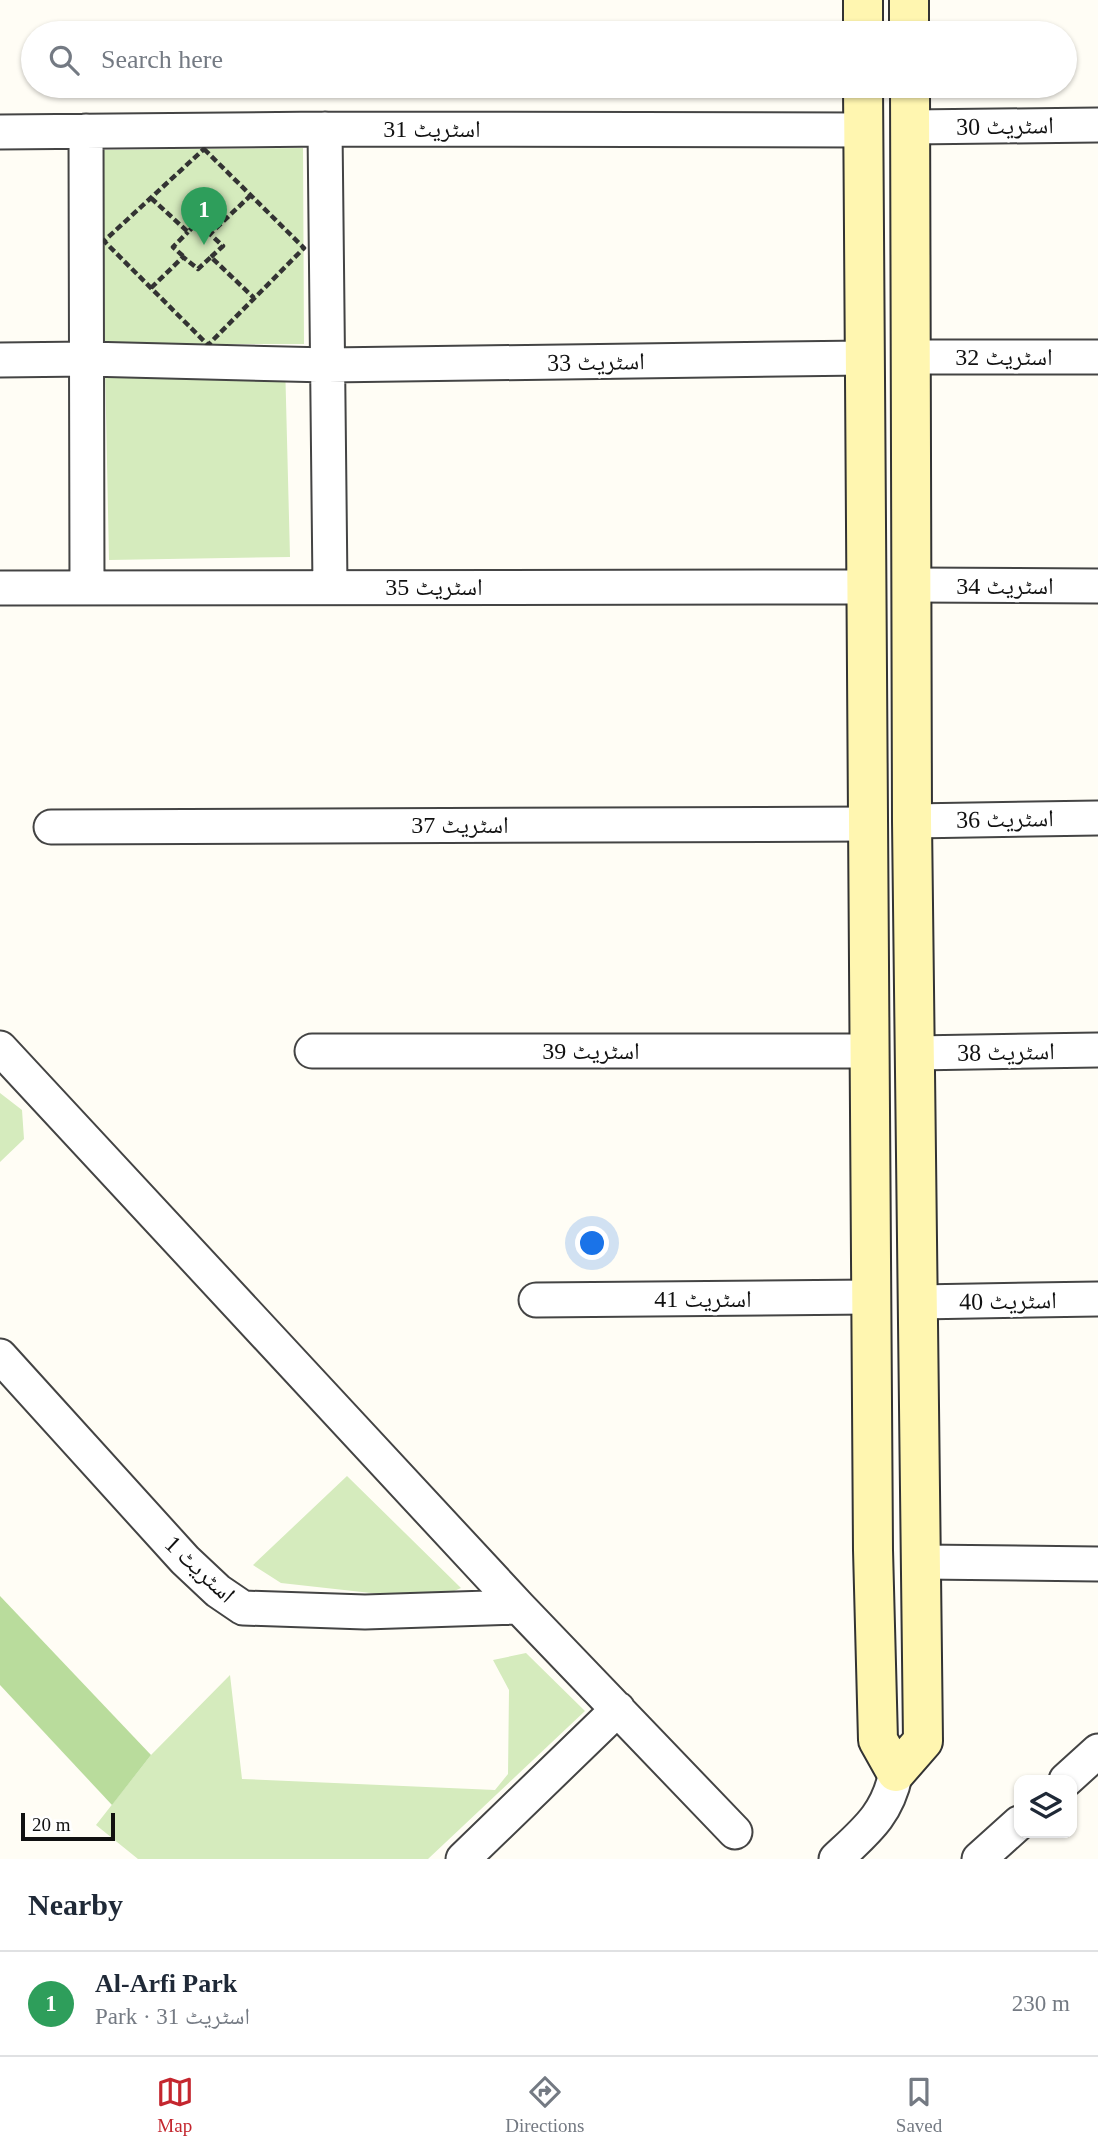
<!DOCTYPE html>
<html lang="en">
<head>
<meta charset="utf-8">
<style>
	:root { --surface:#fff; --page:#f2f2f3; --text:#1f2937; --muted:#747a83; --line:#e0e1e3; --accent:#c4262e }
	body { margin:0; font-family:"Times New Roman","Noto Naskh Arabic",serif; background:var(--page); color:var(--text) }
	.controls { position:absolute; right:21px; bottom:21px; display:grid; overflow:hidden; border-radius:14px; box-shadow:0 2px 5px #0004 }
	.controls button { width:63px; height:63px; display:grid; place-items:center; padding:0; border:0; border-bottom:2px solid var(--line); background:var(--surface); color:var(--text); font:35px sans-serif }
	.scale { position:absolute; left:21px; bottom:18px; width:94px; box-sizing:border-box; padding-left:7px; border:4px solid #111; border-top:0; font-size:19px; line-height:24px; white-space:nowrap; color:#111; -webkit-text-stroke:5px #fff; paint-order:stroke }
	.you { position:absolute; left:593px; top:1244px; width:24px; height:24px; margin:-18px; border:5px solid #fff; border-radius:50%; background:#1a73e8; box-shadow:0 0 0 10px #1a73e833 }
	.badge { display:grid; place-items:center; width:46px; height:46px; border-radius:50%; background:var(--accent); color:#fff; font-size:23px; font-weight:700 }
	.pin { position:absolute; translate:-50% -58px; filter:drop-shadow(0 2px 4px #0008) }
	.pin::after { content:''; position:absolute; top:37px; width:24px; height:21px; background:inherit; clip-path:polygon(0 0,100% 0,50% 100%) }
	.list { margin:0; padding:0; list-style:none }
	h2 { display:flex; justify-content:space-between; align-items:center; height:91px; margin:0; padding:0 28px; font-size:30px }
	h2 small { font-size:23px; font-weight:400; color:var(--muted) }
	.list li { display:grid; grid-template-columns:46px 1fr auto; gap:21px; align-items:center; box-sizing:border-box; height:105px; padding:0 28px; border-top:2px solid var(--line) }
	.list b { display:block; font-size:26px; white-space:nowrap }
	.list p { margin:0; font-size:23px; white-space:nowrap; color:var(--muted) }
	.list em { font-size:23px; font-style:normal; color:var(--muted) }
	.icon { flex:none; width:38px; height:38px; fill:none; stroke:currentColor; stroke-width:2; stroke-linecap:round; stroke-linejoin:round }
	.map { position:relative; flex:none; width:1098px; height:1859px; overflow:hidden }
	.search { position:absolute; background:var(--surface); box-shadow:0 2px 5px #0004; left:21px; right:21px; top:21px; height:77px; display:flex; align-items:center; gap:18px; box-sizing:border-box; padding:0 24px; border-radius:38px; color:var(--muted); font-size:26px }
	.sheet { height:196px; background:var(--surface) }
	nav { display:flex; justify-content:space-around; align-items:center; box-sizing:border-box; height:98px; border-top:2px solid var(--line); background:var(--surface); font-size:19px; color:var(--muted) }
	nav a { display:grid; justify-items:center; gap:4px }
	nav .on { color:var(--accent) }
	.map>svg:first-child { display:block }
	.green { fill:#d5ebbd }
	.forest { fill:#b9dc9c }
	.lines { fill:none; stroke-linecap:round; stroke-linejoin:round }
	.street-casing { stroke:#444; stroke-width:37 }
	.secondary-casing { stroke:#333; stroke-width:42 }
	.path { stroke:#333; stroke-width:4.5; stroke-dasharray:7 3.5; stroke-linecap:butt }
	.street { stroke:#fff; stroke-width:33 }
	.secondary { stroke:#fff6b0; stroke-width:38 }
	.labels { text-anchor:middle; stroke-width:7; stroke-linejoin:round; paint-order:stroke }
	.street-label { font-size:24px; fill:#111; stroke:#fff }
</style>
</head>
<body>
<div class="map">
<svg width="1098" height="1859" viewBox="0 0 1098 1859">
	<rect width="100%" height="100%" fill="#fffdf5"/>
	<path class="green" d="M303 148 304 344H105L103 150Z
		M285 361 290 557 109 560 105 364Z
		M0 1093 22 1110 24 1139 0 1162Z
		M347 1476 461 1588 434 1600 281 1583 253 1565Z
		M526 1653 585 1711 428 1859H138L96 1825 151 1755 230 1675 242 1779 495 1790 508 1774 509 1690 493 1660Z"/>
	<path class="forest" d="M0 1596 151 1755 112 1805 0 1685Z"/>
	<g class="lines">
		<defs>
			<path id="street" d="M911 127 1098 125
				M325 129 330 586
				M86 131 87 588
				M0 132 325 129 864 130
				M911 357H1098
				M0 360 87 359 328 365 864 358
				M913 585 1098 586
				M0 588 867 587
				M912 821 1098 818
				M51 827 869 824
				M0 1048 519 1607 735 1832
				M312 1051H870
				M915 1053 1098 1050
				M536 1300 870 1297
				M918 1302 1098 1299
				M0 1356 185 1560 218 1591 243 1608 365 1612 519 1607
				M922 1562 1098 1564
				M1066 1780 1098 1751
				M463 1859 618 1709
				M836 1859C866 1831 888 1814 896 1772
				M979 1859 1019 1823"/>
			<path id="secondary" d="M909 0V33
				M863 33V0
				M863 86 873 1550 878 1740 896 1772 923 1741 912 821 910 86"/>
		</defs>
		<use href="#street" class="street-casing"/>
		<use href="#secondary" class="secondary-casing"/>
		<path class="path" d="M204 149 304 248 208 345 104 241Z
			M151 198 188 232 198 222 210 234
			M183 256 173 247 188 232
			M211 257 223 246 210 234 251 195
			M151 288 183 257 198 269 211 257 254 298"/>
		<use href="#street" class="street"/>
		<use href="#secondary" class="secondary"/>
	</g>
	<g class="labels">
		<g class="street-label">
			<text transform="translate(1005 126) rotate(-1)" y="8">اسٹریٹ 30</text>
			<text x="432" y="137">اسٹریٹ 31</text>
			<text x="1004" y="365">اسٹریٹ 32</text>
			<text transform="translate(596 362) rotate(-1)" y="8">اسٹریٹ 33</text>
			<text x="1005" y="594">اسٹریٹ 34</text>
			<text x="434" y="595">اسٹریٹ 35</text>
			<text transform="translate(1005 819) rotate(-1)" y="8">اسٹریٹ 36</text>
			<text x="460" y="833">اسٹریٹ 37</text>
			<text x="591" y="1059">اسٹریٹ 39</text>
			<text transform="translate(1006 1052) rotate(-1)" y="8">اسٹریٹ 38</text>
			<text x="703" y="1307">اسٹریٹ 41</text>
			<text transform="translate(1008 1301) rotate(-1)" y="8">اسٹریٹ 40</text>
			<text transform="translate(200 1569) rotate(43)" y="8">اسٹریٹ 1</text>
		</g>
	</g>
</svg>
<div class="controls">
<button><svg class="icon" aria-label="layers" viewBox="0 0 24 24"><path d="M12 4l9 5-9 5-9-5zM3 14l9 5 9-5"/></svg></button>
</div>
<div class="scale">20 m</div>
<div class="you"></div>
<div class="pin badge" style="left:204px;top:245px;background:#2e9e5b">1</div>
<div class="search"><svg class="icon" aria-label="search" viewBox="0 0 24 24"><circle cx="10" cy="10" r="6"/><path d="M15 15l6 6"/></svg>Search here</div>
</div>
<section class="sheet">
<h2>Nearby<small></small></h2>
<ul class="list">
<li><span class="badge" style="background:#2e9e5b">1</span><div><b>Al-Arfi Park</b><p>Park · اسٹریٹ 31</p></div><em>230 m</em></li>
</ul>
</section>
<nav>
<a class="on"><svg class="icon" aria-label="map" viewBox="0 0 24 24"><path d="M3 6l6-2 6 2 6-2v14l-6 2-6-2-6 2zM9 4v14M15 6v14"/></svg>Map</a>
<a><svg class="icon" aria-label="directions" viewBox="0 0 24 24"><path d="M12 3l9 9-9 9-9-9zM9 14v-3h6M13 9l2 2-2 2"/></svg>Directions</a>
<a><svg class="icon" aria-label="saved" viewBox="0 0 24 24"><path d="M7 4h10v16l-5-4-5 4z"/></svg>Saved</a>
</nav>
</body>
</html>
